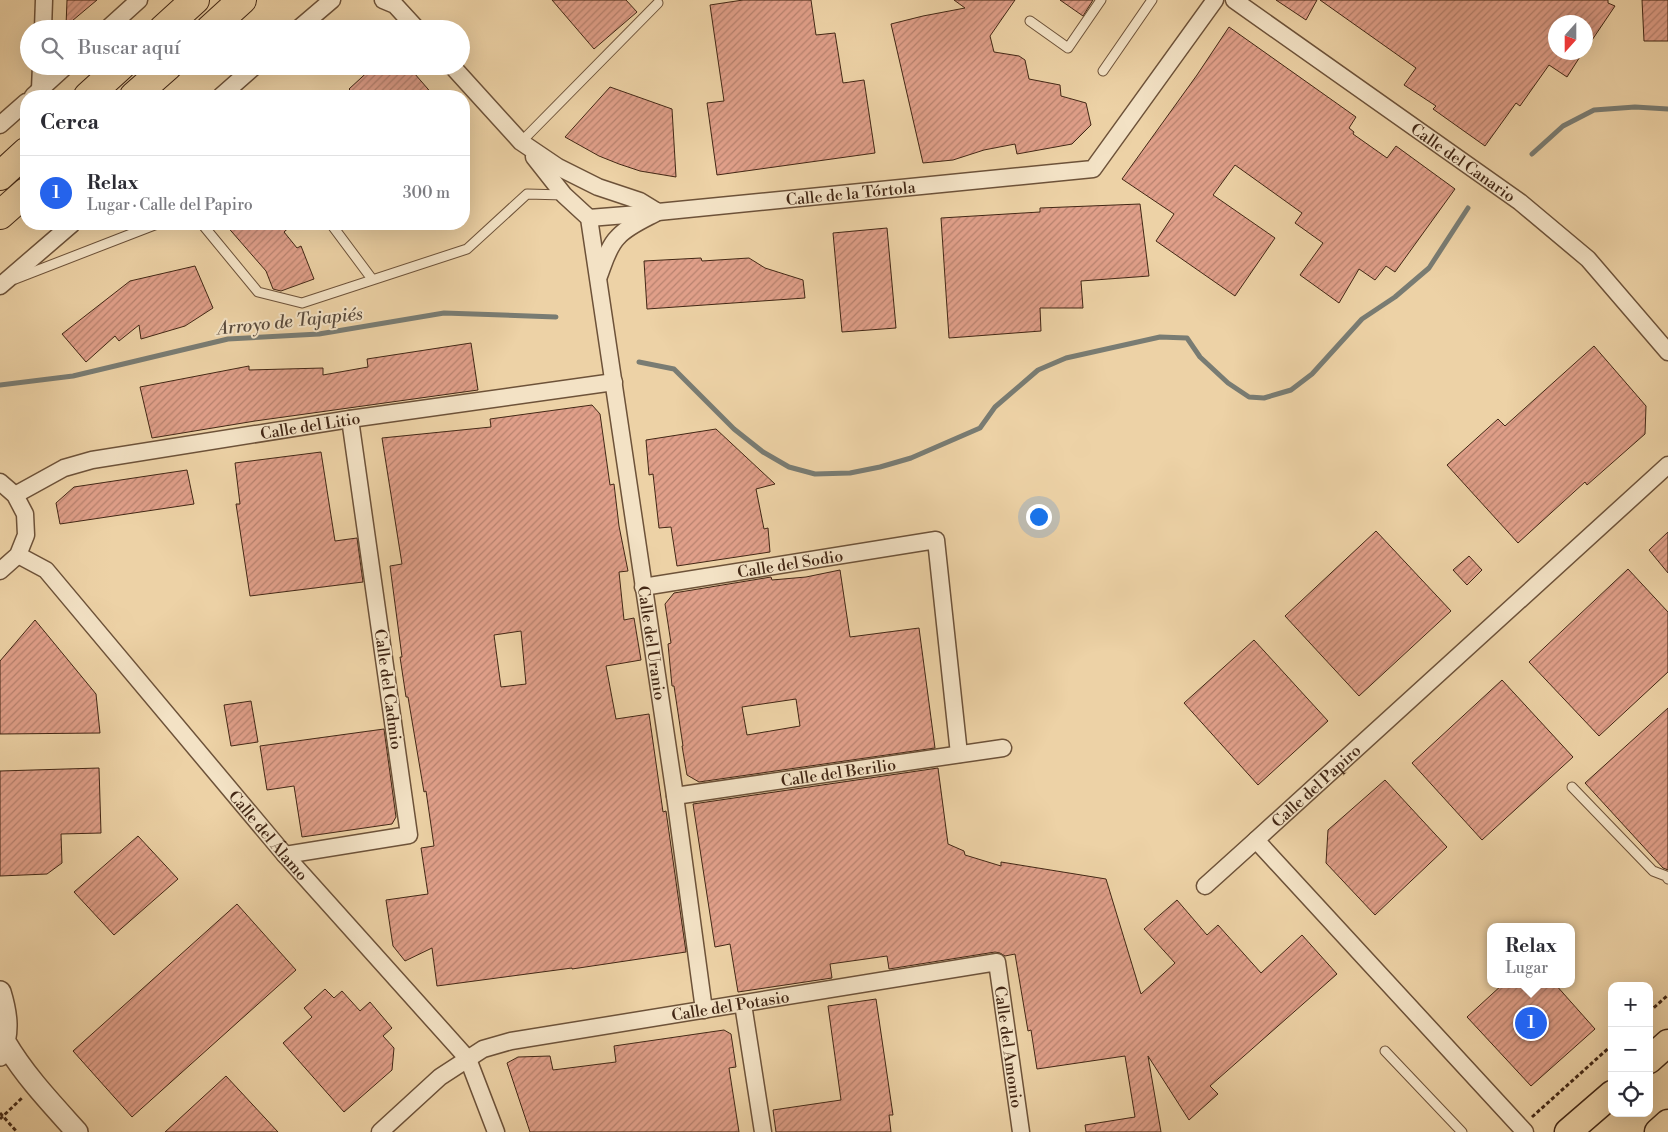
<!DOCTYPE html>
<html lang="es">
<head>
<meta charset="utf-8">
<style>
	:root { --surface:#fff; --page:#f7f7f7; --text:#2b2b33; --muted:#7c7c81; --line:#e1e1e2; --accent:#2563eb }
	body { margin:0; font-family:"Libre Bodoni",serif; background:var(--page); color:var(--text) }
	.controls { position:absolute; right:15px; bottom:15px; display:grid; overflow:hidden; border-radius:10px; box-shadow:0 5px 20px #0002 }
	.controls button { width:45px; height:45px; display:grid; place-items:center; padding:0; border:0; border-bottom:1px solid var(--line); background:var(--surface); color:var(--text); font:25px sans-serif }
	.compass { position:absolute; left:1548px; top:15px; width:45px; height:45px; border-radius:50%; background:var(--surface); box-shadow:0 5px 20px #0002; rotate:201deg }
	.you { position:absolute; left:1038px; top:516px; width:18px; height:18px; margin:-12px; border:4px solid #fff; border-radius:50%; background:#1a73e8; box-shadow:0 0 0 8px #1a73e833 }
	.badge { display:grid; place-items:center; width:32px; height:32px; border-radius:50%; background:var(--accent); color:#fff; font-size:16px; font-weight:700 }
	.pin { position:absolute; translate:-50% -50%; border:2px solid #fff; box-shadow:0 1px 5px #0006 }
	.popup { position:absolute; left:1487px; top:923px; width:88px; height:65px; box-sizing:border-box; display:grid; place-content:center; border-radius:10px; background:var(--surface); filter:drop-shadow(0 1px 4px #0005); font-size:16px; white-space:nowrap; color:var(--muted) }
	.popup b { font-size:19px; color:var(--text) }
	.popup::after { content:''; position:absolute; left:50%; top:100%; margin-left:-10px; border:10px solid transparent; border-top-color:var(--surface) }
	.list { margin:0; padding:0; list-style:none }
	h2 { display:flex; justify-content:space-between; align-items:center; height:65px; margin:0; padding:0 20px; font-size:21px }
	h2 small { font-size:16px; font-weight:400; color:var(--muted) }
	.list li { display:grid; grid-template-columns:32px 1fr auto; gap:15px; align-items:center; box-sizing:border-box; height:75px; padding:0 20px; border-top:1px solid var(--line) }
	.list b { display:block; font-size:19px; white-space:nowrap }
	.list p { margin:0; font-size:16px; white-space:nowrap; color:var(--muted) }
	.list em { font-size:16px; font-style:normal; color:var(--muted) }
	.icon { flex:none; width:28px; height:28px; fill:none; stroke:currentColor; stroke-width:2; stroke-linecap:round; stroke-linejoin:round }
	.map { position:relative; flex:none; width:1668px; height:1132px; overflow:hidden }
	.search { position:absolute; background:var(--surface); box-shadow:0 5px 20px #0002; left:20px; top:20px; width:450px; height:55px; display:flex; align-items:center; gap:12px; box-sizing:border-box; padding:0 18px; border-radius:28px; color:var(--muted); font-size:19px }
	.panel { position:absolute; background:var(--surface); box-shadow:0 5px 20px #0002; left:20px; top:90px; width:450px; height:140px; border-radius:20px }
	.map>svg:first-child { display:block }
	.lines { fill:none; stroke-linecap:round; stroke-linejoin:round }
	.stream { stroke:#797c73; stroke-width:5 }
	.building { fill:url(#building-hatch); stroke:#422715; fill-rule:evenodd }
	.service-casing { stroke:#6d5239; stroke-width:11 }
	.minor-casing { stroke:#6d5239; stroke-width:19 }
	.tertiary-casing { stroke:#6d5239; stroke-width:24 }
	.primary-casing { stroke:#422715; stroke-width:29 }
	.motorway-casing { stroke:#422715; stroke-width:30 }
	.path { stroke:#422715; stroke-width:3; stroke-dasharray:4 2.5; stroke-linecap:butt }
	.service { stroke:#f3e2c5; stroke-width:9 }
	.minor { stroke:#f3e2c5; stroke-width:16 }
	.tertiary { stroke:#f3e2c5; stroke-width:21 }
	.primary { stroke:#edd2a6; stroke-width:26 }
	.motorway { stroke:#edd2a6; stroke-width:28 }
	.labels { text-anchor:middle; stroke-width:4; stroke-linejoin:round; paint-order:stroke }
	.street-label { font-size:16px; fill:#422715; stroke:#f3e2c5 }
	.water-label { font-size:18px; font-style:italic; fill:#594a3c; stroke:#f3e2c5 }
</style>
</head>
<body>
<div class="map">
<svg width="1668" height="1132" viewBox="0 0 1668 1132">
	<defs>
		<pattern id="building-hatch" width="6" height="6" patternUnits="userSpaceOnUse" patternTransform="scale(1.25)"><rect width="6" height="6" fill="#e09f89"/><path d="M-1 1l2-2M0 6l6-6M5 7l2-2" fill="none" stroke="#b7826f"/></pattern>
	</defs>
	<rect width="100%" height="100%" fill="#edd2a6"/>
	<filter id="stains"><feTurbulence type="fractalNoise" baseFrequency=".004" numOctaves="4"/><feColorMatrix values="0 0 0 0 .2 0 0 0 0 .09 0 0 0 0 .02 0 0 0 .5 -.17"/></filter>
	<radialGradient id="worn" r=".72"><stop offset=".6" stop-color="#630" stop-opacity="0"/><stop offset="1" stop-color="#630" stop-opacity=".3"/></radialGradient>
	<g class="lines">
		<path class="stream" d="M1532 154 1563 126 1594 110 1635 107 1668 109
			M639 362 674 369 734 429 763 452 789 467 815 474 850 473 880 467 911 458 980 428 995 407 1038 370 1066 358 1160 337 1187 338 1200 357 1228 383 1249 397 1264 398 1291 390 1312 374 1362 319 1395 297 1429 268 1468 208
			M0 385 73 376 228 339 319 334 444 313 556 317"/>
	</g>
	<path class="building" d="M67 0H97L66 26Z
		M552 0H626L637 12 594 49Z
		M743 0H811L816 35 835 33 843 83 864 80 875 153 717 175 707 103 724 101 710 5Z
		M954 0H1015L990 36 994 52 1019 56 1025 60 1029 79 1060 85 1061 96 1086 103 1091 125 1072 144 1017 154 1015 144 984 150 953 160 923 163 891 24 923 16 965 8Z
		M1060 0H1093L1083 16Z
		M1276 0H1317L1306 20Z
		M1320 0H1608V3L1615 6 1586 49V22H1556V52H1583L1567 77 1549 65 1520 106 1516 103 1485 146 1433 109 1436 106 1404 85 1416 68Z
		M1642 0H1668V41H1644Z
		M1229 27 1356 117 1349 128 1354 132 1353 134 1387 158 1396 146 1455 189 1395 272 1386 266 1375 280 1359 269 1339 303 1300 275 1323 243 1295 223 1302 213 1235 165 1213 195 1275 238 1235 296 1156 241 1174 214 1122 179 1197 75Z
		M374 66H408L434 96H356L349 89Z
		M610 87 672 109 676 177 640 171 619 164 599 156 565 137Z
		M1140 204 1149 276 1081 281 1083 308H1040L1041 331 949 338 941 218 1040 212V208Z
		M225 224H293L284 232 297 248 301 246 314 279 281 291 273 289 266 271Z
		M887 228 896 328 842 332 833 233Z
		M701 258 702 261 749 258 765 268 803 280 805 298 647 309 644 261Z
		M195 266 213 308 185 326 141 339 139 325 119 341 115 336 86 362 62 334 130 281Z
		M471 343 478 390 255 421 152 438 140 387 249 366V370L323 368V375L368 367 367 359Z
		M1594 346 1646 406 1645 434 1587 485 1585 482 1518 543 1447 465 1498 419 1505 426Z
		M592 405 600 414 610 485 614 484 619 526 628 571 619 572 624 620 634 618 641 660 606 666 616 719 649 714 663 812 666 811 686 952 572 969V968L437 986 432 948 405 961 393 946 386 900 428 894 421 848 434 846 426 791 424 792 408 697H406L400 657H402L390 566 402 564 382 438 491 427 490 419ZM521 631 526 684 501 687 494 635Z
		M716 429 775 484 756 489 764 529 768 528 770 552 677 566 671 527 659 528 653 474 649 475 646 440Z
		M321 452 335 541 357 538 363 582 250 596 236 504H240L235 463Z
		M187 470 194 504 60 524 56 503 74 487Z
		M1376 531 1451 611 1359 696 1285 616Z
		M1668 532V573L1649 550Z
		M1469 556 1482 570 1467 585 1453 570Z
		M1628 569 1668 612V672L1599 736 1529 662Z
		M840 570 850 637 919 628 935 748 699 782 687 775 682 746H683L674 686H672L668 644 671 643 665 604 674 593 771 577 772 580 806 577ZM796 699 800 726 747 735 742 707Z
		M35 620 96 694 100 733 0 734V661Z
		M1254 640 1328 721 1258 785 1184 703Z
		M1502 680 1573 757 1482 840 1412 763Z
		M251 701 258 742 231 746 224 705Z
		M1668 708V870L1663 868 1585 783Z
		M384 729 396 817 392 824 302 837 294 786 267 790 260 746Z
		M99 768 101 833 61 834 62 863 47 874 0 876V771Z
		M938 768 948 844 964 851 965 855 1001 866V862L1106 879 1141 994 1175 963 1144 929 1177 900 1207 935 1218 925 1261 973 1302 935 1337 974 1210 1086 1218 1094 1189 1120 1148 1056 1161 1132H1086L1085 1125 1135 1117 1125 1056 1037 1069 1031 1030 1028 1031 1015 954 1005 956 1000 953 995 952 889 969 887 956 830 964 832 978 738 992 730 944 715 947 693 804Z
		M1385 780 1447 847 1375 915 1326 863 1328 830Z
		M138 836 178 879 114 935 74 892Z
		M237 904 296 970 132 1117 73 1051Z
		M1503 984H1555L1595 1029 1531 1086 1467 1017Z
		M325 989 334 998 342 991 360 1011 370 1002 392 1028 383 1036 394 1048 392 1070 344 1112 283 1043 312 1017 304 1008Z
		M876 999 893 1115H889L891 1132H776L773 1110 841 1100 828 1006Z
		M724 1030 731 1034 736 1067 729 1068 739 1132H530L507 1063 518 1057 550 1056 553 1070 616 1062 614 1046Z
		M226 1076 278 1132H165Z"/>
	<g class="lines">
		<defs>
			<path id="service" d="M1030 21 1068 48 1101 0
				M1103 71 1152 0
				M521 142 658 3
				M202 224 258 292 302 303 467 249 527 194 564 195
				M331 224 372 279
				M15 279 157 224
				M1572 787 1653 871 1666 876 1668 879
				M1385 1051 1462 1132"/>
			<g id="minor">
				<path d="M383 0 395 5 417 29"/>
				<path id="s1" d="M1234 0 1520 202 1588 259 1668 352"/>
				<path d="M43 29 44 0"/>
				<path d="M107 29 139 0"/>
				<path d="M298 29 332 0"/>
				<path id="s2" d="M452 66 521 142 558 167 598 187 640 201 658 212 1093 169 1215 0"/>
				<path d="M40 89 41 66"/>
				<path d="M33 96 66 66"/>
				<path d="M221 96 255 66"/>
				<path d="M0 125 26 102"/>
				<path id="s3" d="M534 157 564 195 589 218 675 796 704 1010"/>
				<path d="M589 218 651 213"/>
				<path d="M599 276C604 263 608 247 618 237 628 226 645 219 658 212"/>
				<path d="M0 286 72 224"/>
				<path d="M0 482 15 495 25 514 26 535 18 555 0 571"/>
				<path id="s4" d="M15 495 64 468 92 460 350 419 614 382"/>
				<path id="s5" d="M18 555 46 570 285 855 468 1059 496 1132"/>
				<path id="s6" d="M643 587 936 540 959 754"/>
				<path id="s7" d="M675 796 1003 748"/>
				<path d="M285 855 409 835 350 419"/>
				<path d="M1205 886 1256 840"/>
				<path d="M743 1004 763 1132"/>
				<path id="s8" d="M380 1132 440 1077 483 1049 511 1041 997 962 1021 1132"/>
				<path id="s9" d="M1525 1132 1256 840 1668 465"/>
			</g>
			<path id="tertiary" d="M0 992C7 1015 9 1033 0 1055
				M5 1042C25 1076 51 1103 77 1132"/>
			<path id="primary" d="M1649 1060 1668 1043
				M1568 1132 1612 1094
				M1658 1132 1668 1123"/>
			<path id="motorway" d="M163 29 195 0
				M210 29 242 0
				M88 96 121 66
				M134 96 168 66
				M0 176 26 152
				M0 215 26 192"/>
		</defs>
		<use href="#service" class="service-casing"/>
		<use href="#minor" class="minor-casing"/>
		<use href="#tertiary" class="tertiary-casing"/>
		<use href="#primary" class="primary-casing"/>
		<use href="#motorway" class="motorway-casing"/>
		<path class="path" d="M1649 1012 1668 995
			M0 1113 17 1132
			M1532 1117 1612 1045
			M0 1119 23 1097"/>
		<use href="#service" class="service"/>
		<use href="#minor" class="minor"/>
		<use href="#tertiary" class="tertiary"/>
		<use href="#primary" class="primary"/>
		<use href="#motorway" class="motorway"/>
	</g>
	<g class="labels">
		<g class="street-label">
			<text dy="6" stroke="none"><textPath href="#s1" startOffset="281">Calle del Canario</textPath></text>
			<text dy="6" stroke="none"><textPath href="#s2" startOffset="451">Calle de la Tórtola</textPath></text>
			<text dy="6" stroke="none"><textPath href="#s4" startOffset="306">Calle del Litio</textPath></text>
			<text dy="6" stroke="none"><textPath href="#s6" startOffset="149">Calle del Sodio</textPath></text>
			<text dy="6" stroke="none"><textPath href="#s3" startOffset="512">Calle del Uranio</textPath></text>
			<text transform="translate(389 689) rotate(82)" y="6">Calle del Cadmio</text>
			<text dy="6" stroke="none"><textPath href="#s7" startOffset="165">Calle del Berilio</textPath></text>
			<text dy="6" stroke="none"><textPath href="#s9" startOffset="478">Calle del Papiro</textPath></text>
			<text dy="6" stroke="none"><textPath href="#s5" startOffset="378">Calle del Álamo</textPath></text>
			<text dy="6" stroke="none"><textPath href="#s8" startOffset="384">Calle del Potasio</textPath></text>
			<text dy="6" stroke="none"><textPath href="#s8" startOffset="740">Calle del Amonio</textPath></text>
		</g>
		<g class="water-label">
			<text transform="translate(290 321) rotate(-6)" y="6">Arroyo de Tajapiés</text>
		</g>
	</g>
	<rect width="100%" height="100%" filter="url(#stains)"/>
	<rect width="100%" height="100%" fill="url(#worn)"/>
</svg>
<div class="controls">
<button>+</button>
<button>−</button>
<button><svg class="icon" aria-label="locate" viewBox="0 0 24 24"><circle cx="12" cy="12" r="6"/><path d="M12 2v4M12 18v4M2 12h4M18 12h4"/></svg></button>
</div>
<svg class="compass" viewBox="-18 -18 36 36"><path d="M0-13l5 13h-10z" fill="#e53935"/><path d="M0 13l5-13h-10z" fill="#7c7c81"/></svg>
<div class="you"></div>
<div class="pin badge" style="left:1531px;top:1023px">1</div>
<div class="popup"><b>Relax</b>Lugar</div>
<div class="search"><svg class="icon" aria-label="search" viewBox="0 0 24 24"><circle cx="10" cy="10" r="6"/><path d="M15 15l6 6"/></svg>Buscar aquí</div>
<section class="panel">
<h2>Cerca<small></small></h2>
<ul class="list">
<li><span class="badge">1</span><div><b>Relax</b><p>Lugar · Calle del Papiro</p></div><em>300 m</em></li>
</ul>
</section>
</div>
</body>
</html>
